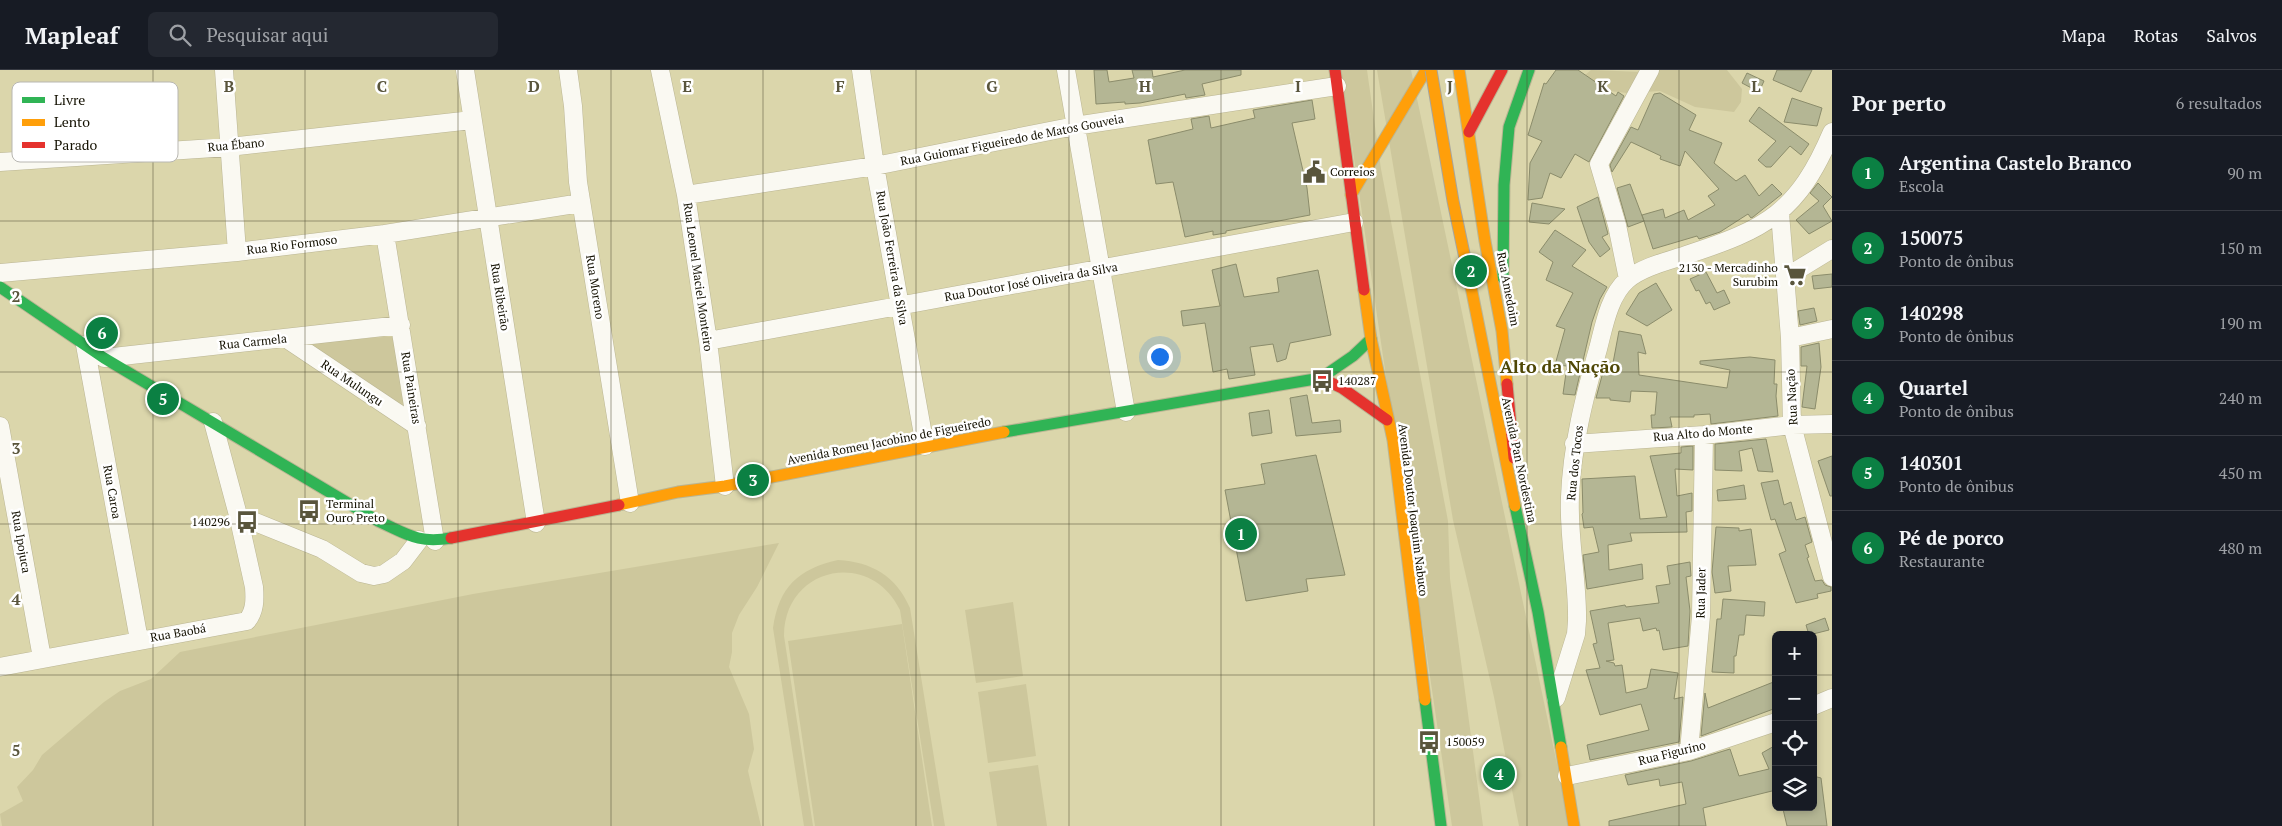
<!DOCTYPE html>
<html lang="pt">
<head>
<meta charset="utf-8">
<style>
	:root { --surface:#171b24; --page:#242831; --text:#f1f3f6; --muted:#9ea1a6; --line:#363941; --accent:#0b8043 }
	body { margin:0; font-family:"PT Serif",serif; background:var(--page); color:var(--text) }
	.controls { position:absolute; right:15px; bottom:15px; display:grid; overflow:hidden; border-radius:8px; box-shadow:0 2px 8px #0003 }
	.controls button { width:45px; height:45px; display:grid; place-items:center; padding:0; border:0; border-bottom:1px solid var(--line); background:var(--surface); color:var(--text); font:25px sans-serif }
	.you { position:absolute; left:1159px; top:286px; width:18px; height:18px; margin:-12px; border:4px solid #fff; border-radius:50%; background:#1a73e8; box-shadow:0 0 0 8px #1a73e833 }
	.badge { display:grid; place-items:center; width:32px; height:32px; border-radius:50%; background:var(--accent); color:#fff; font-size:16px; font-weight:700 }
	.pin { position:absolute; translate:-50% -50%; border:2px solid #fff; box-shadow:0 1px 5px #0006 }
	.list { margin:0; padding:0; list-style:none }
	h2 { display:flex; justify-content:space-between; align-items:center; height:65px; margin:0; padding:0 20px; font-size:21px }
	h2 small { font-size:16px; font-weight:400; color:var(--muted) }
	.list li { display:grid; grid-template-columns:32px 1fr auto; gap:15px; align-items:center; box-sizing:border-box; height:75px; padding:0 20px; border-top:1px solid var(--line) }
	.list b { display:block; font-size:19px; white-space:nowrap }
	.list p { margin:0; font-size:16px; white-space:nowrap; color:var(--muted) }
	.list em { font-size:16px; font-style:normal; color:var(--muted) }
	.icon { flex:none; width:28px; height:28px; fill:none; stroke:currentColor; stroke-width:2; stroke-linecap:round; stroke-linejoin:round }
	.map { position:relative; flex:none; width:1832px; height:756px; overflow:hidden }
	header { display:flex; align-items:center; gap:30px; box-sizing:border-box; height:70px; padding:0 25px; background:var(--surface); border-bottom:1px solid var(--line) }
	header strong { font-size:24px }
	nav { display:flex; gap:28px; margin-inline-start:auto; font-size:18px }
	.search { width:350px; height:45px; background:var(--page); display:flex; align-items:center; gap:12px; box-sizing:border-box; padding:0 18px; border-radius:8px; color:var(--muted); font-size:19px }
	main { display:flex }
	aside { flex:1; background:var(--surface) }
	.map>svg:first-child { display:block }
	.green { fill:#cdc79c }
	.building { fill:#b4b694; stroke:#8b8c6b }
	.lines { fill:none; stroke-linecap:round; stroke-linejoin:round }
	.street-casing { stroke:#bab593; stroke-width:19 }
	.fast-casing { stroke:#bab593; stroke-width:13 }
	.slow-casing { stroke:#bab593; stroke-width:13 }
	.jam-casing { stroke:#bab593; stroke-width:13 }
	.street { stroke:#faf9f2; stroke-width:18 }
	.fast { stroke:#30b455; stroke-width:11 }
	.slow { stroke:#ff9f0a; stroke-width:11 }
	.jam { stroke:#e5322d; stroke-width:11 }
	.slow-bridge-casing { stroke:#a7a59d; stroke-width:13; stroke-linecap:butt }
	.slow-bridge { stroke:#ff9f0a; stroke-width:11 }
	.grid { fill:none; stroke:#59553c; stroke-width:1; stroke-opacity:0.55 }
	.labels { text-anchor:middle; stroke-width:5; stroke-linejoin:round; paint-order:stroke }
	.street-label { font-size:12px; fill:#131000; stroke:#fff }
	.poi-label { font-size:12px; fill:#131000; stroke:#fff; text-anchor:start }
	.district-label { font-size:18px; font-weight:bold; fill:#4f4706; stroke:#fff }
	.key { fill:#fff; stroke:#b8b7b2; stroke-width:1 }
	.key-label { font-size:14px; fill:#131000 }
	.grid-label { font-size:16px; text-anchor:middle; font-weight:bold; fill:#59553c; stroke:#fff; stroke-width:5; stroke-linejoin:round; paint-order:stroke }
</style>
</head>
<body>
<header>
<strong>Mapleaf</strong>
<div class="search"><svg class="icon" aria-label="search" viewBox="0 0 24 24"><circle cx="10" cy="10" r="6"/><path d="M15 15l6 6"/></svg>Pesquisar aqui</div>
<nav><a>Mapa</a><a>Rotas</a><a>Salvos</a></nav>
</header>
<main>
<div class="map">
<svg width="1832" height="756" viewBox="0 0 1832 756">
	<rect width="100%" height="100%" fill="#dbd6ab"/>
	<path class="green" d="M1341 0H1367L1381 99 1448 451 1450 509 1483 756H1452Z
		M1377 0H1411L1570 756H1519L1494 627 1453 450Z
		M1591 0 1642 2 1635 16 1627 23 1609 21 1585 5Z
		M1657 0H1727L1742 19 1741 32 1734 42 1695 37 1660 21 1644 22Z
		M396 266 405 339 309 273Z
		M779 473 757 517 739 545 732 563V582L729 597 749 644 754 679 748 701 761 756H2L0 744 23 731 17 717 33 700 42 685 104 632 120 621 151 609 180 582 473 524Z
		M838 490C872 492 896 506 910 538L945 756H934L900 540C870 478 784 497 784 566L813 756H804L773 558C779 517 798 499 838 490Z
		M1013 532 1023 606 976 613 965 540Z
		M902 554 932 756H815L788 571Z
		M1026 614 1036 686 988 693 978 622Z
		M1038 695 1047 756H997L989 702Z"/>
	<path class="building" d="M1094 0H1107L1109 12 1134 8 1132 0H1152L1153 7 1185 0H1241V5L1202 14 1205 25 1186 28 1185 24 1140 33 1125 34V32L1096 34Z
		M1556 0H1578L1616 26 1618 22 1624 26 1589 92 1575 84 1561 108 1550 103 1542 128 1528 130 1530 93 1542 71 1528 65 1544 13 1546 14Z
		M1777 0H1812L1801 22 1773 10Z
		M1747 3 1764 11 1759 22 1742 13Z
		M1660 23 1696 45 1689 60 1722 73 1714 93 1736 111 1745 105 1759 126 1772 114 1782 124 1753 147 1751 148 1748 144 1720 162 1699 169 1697 166 1653 179 1642 145 1663 139 1665 148 1684 140 1688 150 1715 135 1708 126 1719 119 1685 81 1680 96 1660 89 1661 86 1631 72 1612 102 1610 95 1631 57 1638 60 1654 24Z
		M1792 28 1822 38 1817 56 1784 52Z
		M1312 30 1315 49 1292 53 1307 118 1310 145 1226 161V163L1213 165V161L1185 167 1173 112 1156 114 1148 70 1193 59 1191 49 1209 46 1211 58 1255 48 1253 40Z
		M1759 37 1809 74 1801 85 1790 76 1771 97H1766L1758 90 1776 71 1749 51Z
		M1818 113 1832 127 1823 136 1832 151 1809 164 1796 150 1819 131 1810 123Z
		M1630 114 1644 151 1628 157 1617 118Z
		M1598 127 1608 164 1602 167 1610 179 1600 187 1589 172 1577 137Z
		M1532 133 1565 139 1549 154 1529 152Z
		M1555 160 1586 180 1572 196 1607 217 1600 229 1592 252 1575 325 1563 324 1567 296 1555 295 1565 259 1556 256 1573 223 1546 210 1553 192 1539 182Z
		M1236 194 1244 227 1279 222 1277 208 1318 200 1331 265 1290 273 1286 289 1277 292 1273 274 1250 277 1255 305 1229 309 1227 299 1213 302 1205 253 1183 256 1181 241 1220 236 1212 200Z
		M1706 202 1717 223 1724 220 1730 233 1714 240 1710 232 1706 234 1699 220 1696 221 1690 209Z
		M1832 204V217L1814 219 1812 206Z
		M1656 213 1672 240 1647 256 1626 244 1639 223Z
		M1814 238 1817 251 1800 255 1798 241Z
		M1619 261 1641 265 1646 284 1638 282 1639 305 1727 318 1730 300 1700 294V291L1750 287 1775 290 1774 314H1777L1776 326 1778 346 1711 354 1710 344 1694 345V347H1670L1672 357 1652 358 1651 345H1655L1657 322 1631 321 1630 332 1610 330V328H1596L1606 291 1613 293Z
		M1819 273 1821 297 1815 339 1802 337 1807 296H1801V277Z
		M1307 325 1312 353 1340 350 1341 362 1296 366 1290 328Z
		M1269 340 1272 363 1252 366 1249 343Z
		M1766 369 1773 402 1758 401 1752 378 1739 381 1742 401 1715 400V374Z
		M1693 376V400L1675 399 1677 426 1692 423V441L1686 442 1687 462 1630 463 1632 471 1608 475 1609 500 1642 494 1643 509 1587 519 1583 485 1599 482 1593 457 1584 458 1582 444 1583 443 1582 409 1635 406 1640 449 1667 447 1650 386 1681 383V377Z
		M1316 385 1345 505 1306 509 1308 521 1246 531 1225 420 1265 414 1261 394Z
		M1832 386V426H1830L1818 391Z
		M1778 410 1784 435 1791 432 1796 450 1805 447 1812 472 1805 475 1809 487 1807 488 1815 511 1822 510 1825 515 1831 517V521L1817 524 1818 528 1796 533 1779 484 1786 481 1775 449 1771 450 1761 413Z
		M1744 415 1746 429 1718 431 1717 420Z
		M1716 457 1739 458V461L1751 459 1756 495 1728 496 1731 521 1715 523 1712 502Z
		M1690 492 1691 506 1686 507 1690 541 1688 576 1663 580 1659 560 1657 561 1656 558 1643 561 1640 548 1608 553 1614 590 1606 591 1614 593 1615 596 1622 595 1626 623 1647 618 1651 599 1678 603 1674 629 1683 627 1679 672 1590 690 1587 675 1649 660 1641 634 1600 645 1586 600 1600 598 1593 574 1597 573 1590 541 1625 535 1626 537 1659 533 1656 516 1670 514 1667 496Z
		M1723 529 1765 532 1764 546 1746 545 1744 565H1739L1736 586H1734V603L1712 602 1717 549H1721Z
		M1825 548 1829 560 1809 565 1806 555Z
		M1776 611V638L1701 666 1705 623 1708 638Z
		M1776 675V720L1703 738 1706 756H1609V751L1686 734 1682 712 1660 716 1659 709 1628 715 1625 705 1691 691 1730 679 1739 706 1769 699 1762 683Z
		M1813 706 1821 708 1827 756H1787L1783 739 1813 737Z"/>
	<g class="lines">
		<defs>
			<path id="street" d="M224 0 237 182
				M465 0 536 453
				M568 0 573 36 578 112 630 433
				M660 0 686 125 708 271 725 416
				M861 0 875 96 925 376
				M1066 0 1126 342
				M0 92 229 77 472 50
				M686 125 875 96 1075 56 1337 16
				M1780 143 1790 268 1792 355 1832 507
				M385 164 435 471
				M0 203 237 182 385 164 581 133
				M1786 207 1832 179
				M1628 209 1617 155 1599 94 1650 0
				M1790 268 1832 259
				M287 269 417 356
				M708 271 1354 152
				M85 275 139 570
				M104 288 401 255
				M0 356 42 588
				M1574 374 1704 365 1792 355 1832 354
				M238 445 322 479 361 503 374 506 384 504 403 491 419 470
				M0 597 247 551C255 541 255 530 254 517L238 445 213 352
				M1556 628 1576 564 1577 551C1578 510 1568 469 1570 427 1572 376 1584 328 1598 279 1604 256 1609 226 1627 210 1642 197 1668 191 1686 185 1767 159 1798 142 1832 62
				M1813 636 1832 628
				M1689 681 1701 546 1704 365
				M1567 706 1689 681 1776 652"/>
			<path id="fast" d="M1503 208 1504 115 1509 57 1529 0
				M0 217 104 288 378 451C407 464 418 474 451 468
				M1004 362 1321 308 1353 286 1371 269
				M1515 436 1538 542 1561 677
				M1425 630 1441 756"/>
			<path id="slow" d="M1459 0 1485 171 1502 261 1507 314
				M1351 125 1426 0
				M1471 217 1515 436
				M1364 220 1371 269 1393 370 1425 630
				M619 435 678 422 725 416 1004 362
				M1561 677 1574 756"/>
			<path id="jam" d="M1335 0 1364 220
				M1469 62 1502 0
				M1321 308 1342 318 1387 350
				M1507 314 1514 388
				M451 468 619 435"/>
		</defs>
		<use href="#street" class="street-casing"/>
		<use href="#fast" class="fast-casing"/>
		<use href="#slow" class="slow-casing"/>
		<use href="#jam" class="jam-casing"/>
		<use href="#street" class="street"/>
		<use href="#fast" class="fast"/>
		<use href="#slow" class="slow"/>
		<use href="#jam" class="jam"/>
		<defs>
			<path id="slow-bridge" d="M1431 0 1453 131 1471 217"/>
		</defs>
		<use href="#slow-bridge" class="slow-bridge-casing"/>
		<use href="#slow-bridge" class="slow-bridge"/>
	</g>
	<path class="grid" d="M153 0V756M305 0V756M458 0V756M611 0V756M763 0V756M916 0V756M1069 0V756M1221 0V756M1374 0V756M1527 0V756M1679 0V756M0 151H1832M0 302H1832M0 454H1832M0 605H1776M1813 605H1832"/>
	<defs>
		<symbol id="civic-bare" viewBox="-9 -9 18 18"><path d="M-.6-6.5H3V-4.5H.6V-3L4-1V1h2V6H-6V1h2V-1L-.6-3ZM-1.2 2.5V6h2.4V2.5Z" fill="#59553c" stroke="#fff" stroke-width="2.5" paint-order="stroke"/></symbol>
		<symbol id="supermarket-bare" viewBox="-9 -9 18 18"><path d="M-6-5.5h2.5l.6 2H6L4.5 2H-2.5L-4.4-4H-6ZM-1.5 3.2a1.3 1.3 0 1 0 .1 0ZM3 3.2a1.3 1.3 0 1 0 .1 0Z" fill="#59553c" stroke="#fff" stroke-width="2.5" paint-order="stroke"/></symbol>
		<symbol id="bus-bare" viewBox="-9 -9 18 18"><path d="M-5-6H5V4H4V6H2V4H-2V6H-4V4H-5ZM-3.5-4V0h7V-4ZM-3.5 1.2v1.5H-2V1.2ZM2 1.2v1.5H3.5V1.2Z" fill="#59553c" stroke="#fff" stroke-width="2.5" paint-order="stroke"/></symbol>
	</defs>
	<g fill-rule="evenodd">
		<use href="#civic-bare" x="1298" y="86" width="32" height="32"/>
		<use href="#supermarket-bare" x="1779" y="189" width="32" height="32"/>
		<use href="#bus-bare" x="1306" y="295" width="32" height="32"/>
		<use href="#bus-bare" x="293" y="425" width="32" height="32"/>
		<use href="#bus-bare" x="231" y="436" width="32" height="32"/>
		<use href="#bus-bare" x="1413" y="656" width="32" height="32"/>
	</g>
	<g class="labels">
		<g class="street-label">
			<text transform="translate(1012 70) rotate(-11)" y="4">Rua Guiomar Figueiredo de Matos Gouveia</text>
			<text transform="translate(236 75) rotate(-5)" y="4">Rua Ébano</text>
			<text transform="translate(292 175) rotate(-7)" y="4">Rua Rio Formoso</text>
			<text transform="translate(892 188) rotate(80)" y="4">Rua João Ferreira da Silva</text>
			<text transform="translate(698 207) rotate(82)" y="4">Rua Leonel Maciel Monteiro</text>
			<text transform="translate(1031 212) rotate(-10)" y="4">Rua Doutor José Oliveira da Silva</text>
			<text transform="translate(595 217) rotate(81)" y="4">Rua Moreno</text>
			<text transform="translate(1508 219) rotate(79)" y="4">Rua Amedoim</text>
			<text transform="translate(500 227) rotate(81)" y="4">Rua Ribeirão</text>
			<text transform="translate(253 272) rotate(-6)" y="4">Rua Carmela</text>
			<text transform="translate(352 313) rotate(34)" y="4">Rua Mulungu</text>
			<text transform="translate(411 318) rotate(81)" y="4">Rua Paineiras</text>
			<text transform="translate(1792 327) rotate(-93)" y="4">Rua Nação</text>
			<text transform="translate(1703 363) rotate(-5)" y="4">Rua Alto do Monte</text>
			<text transform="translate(889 371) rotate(-11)" y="4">Avenida Romeu Jacobino de Figueiredo</text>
			<text transform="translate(1519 390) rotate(78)" y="4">Avenida Pan Nordestina</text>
			<text transform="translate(1575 393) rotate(-84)" y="4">Rua dos Tocos</text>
			<text transform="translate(112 422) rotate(80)" y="4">Rua Caroa</text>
			<text transform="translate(1413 440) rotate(83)" y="4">Avenida Doutor Joaquim Nabuco</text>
			<text transform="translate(21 472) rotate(80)" y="4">Rua Ipojuca</text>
			<text transform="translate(1701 523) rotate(-89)" y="4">Rua Jader</text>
			<text transform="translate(178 563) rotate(-10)" y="4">Rua Baobá</text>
			<text transform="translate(1672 683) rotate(-14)" y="4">Rua Figurino</text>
		</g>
		<g class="poi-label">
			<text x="1330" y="106">Correios</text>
			<text x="1778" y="202" text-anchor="end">2130 - Mercadinho<tspan x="1778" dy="14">Surubim</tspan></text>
			<text x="1338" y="315">140287</text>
			<text x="326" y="438">Terminal<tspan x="326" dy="14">Ouro Preto</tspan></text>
			<text x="230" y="456" text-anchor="end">140296</text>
			<text x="1446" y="676">150059</text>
		</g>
		<g class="district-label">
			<text x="1560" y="303">Alto da Nação</text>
		</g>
	</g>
	<rect x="12" y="12" width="166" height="80" rx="8" class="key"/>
	<rect x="22" y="27" width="23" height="6" fill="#30b455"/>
	<rect x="22" y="49" width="23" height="7" fill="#ff9f0a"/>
	<rect x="22" y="72" width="23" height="6" fill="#e5322d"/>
	<g class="key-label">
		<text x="54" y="35">Livre</text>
		<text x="54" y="57">Lento</text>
		<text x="54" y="80">Parado</text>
	</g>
	<g class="grid-label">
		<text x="229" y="22">B</text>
		<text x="382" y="22">C</text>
		<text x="534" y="22">D</text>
		<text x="687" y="22">E</text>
		<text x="840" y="22">F</text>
		<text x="992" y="22">G</text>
		<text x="1145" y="22">H</text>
		<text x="1298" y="22">I</text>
		<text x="1450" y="22">J</text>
		<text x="1603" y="22">K</text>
		<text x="1756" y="22">L</text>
		<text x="16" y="232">2</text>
		<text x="16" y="384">3</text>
		<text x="16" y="535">4</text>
		<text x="16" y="686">5</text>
	</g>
</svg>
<div class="controls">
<button>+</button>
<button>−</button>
<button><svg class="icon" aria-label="locate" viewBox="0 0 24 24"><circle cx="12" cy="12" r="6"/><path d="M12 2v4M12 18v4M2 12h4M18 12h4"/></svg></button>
<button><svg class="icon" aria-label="layers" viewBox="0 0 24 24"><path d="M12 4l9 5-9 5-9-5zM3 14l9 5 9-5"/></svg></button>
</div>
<div class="you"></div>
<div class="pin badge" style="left:1241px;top:464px">1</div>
<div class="pin badge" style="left:1471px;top:201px">2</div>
<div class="pin badge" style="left:753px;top:410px">3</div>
<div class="pin badge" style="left:1499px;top:704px">4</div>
<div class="pin badge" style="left:163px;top:329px">5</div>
<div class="pin badge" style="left:102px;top:263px">6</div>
</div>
<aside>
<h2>Por perto<small>6 resultados</small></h2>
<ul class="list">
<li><span class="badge">1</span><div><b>Argentina Castelo Branco</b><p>Escola</p></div><em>90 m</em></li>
<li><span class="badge">2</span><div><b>150075</b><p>Ponto de ônibus</p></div><em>150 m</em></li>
<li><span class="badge">3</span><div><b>140298</b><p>Ponto de ônibus</p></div><em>190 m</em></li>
<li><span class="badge">4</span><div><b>Quartel</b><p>Ponto de ônibus</p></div><em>240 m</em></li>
<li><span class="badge">5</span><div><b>140301</b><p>Ponto de ônibus</p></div><em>450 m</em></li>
<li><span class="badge">6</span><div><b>Pé de porco</b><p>Restaurante</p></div><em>480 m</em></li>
</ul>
</aside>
</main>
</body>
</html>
